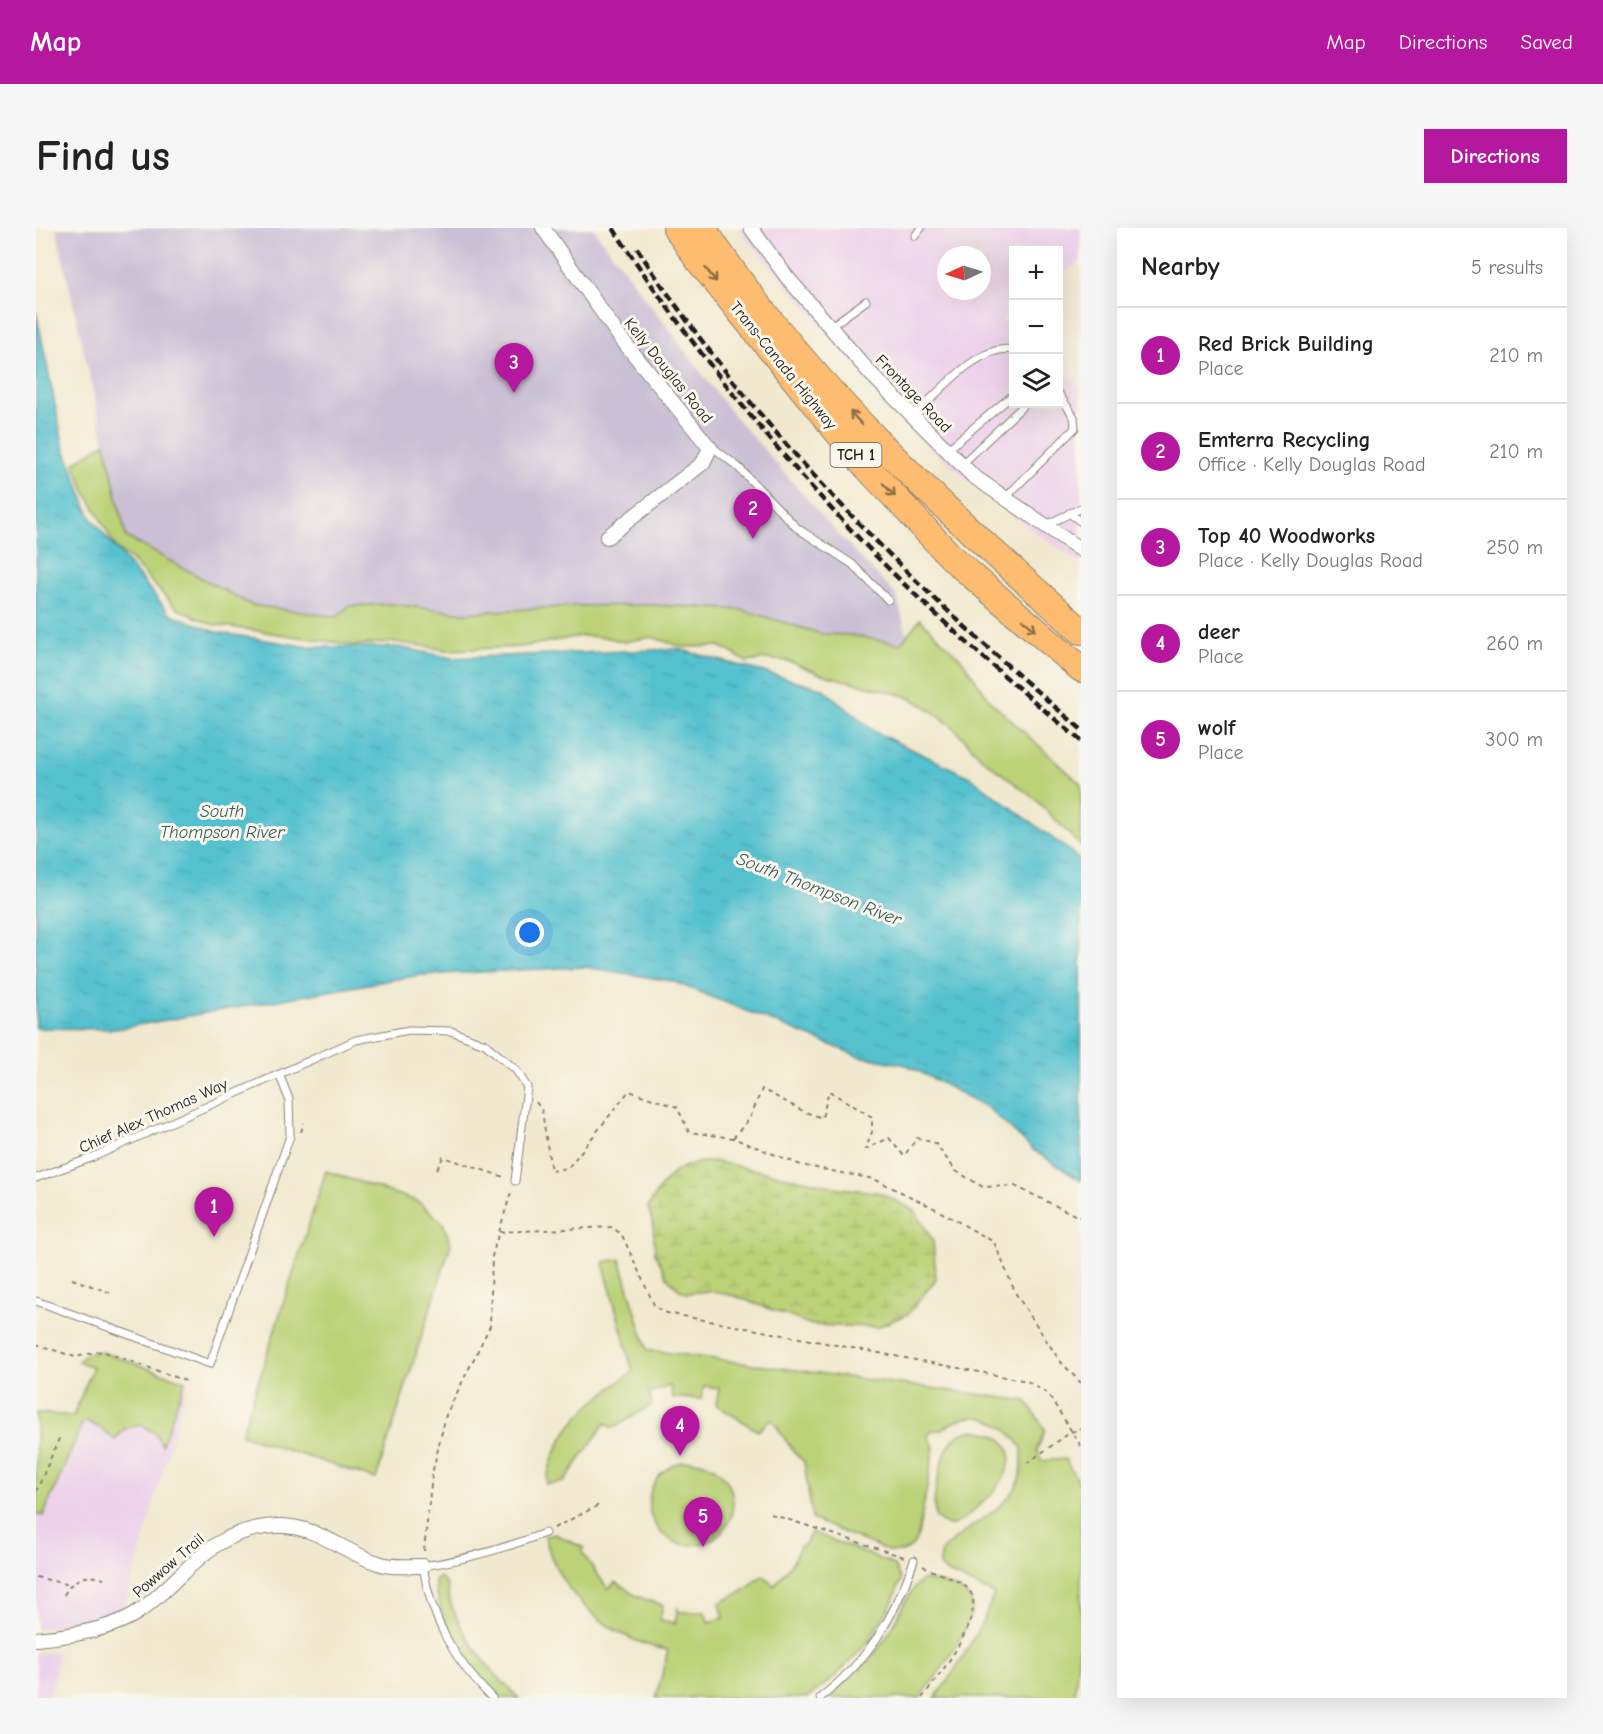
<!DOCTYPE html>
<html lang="en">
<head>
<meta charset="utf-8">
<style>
	:root { --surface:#fff; --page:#f6f6f6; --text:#222; --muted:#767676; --line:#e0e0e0; --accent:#b5179e }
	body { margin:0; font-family:"Comic Neue",sans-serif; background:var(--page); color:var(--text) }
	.controls { position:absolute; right:18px; top:18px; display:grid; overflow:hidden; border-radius:0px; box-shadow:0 6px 24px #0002 }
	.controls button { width:54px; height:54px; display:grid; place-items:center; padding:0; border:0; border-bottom:2px solid var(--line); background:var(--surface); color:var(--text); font:30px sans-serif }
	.compass { position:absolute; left:901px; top:18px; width:54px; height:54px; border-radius:50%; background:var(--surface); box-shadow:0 6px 24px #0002; rotate:266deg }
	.you { position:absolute; left:494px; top:705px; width:21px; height:21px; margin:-15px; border:4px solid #fff; border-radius:50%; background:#1a73e8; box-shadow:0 0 0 9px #1a73e833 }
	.badge { display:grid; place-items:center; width:39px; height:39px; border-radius:50%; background:var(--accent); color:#fff; font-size:20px; font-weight:700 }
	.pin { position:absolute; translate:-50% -50px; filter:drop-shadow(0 2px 3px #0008) }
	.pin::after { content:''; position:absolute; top:32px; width:21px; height:18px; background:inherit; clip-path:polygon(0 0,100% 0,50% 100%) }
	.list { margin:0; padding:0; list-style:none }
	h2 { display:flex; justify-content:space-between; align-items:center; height:78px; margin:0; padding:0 24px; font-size:26px }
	h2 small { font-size:20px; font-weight:400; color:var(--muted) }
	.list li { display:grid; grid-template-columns:39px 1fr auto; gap:18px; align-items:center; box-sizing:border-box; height:96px; padding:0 24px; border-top:2px solid var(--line) }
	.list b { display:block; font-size:22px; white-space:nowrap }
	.list p { margin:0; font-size:20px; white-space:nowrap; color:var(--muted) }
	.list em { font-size:20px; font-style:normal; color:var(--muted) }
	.icon { flex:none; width:33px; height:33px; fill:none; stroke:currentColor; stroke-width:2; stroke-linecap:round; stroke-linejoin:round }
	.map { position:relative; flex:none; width:1045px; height:1470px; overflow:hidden; border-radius:0px }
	header { display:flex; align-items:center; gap:36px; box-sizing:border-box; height:84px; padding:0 30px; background:var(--accent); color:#fff }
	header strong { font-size:28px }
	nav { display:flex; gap:33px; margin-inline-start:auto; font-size:21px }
	.intro { display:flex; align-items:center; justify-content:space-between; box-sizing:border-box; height:144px; padding:0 36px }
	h1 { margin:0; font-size:42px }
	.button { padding:15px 27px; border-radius:0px; background:var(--accent); color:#fff; font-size:21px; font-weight:700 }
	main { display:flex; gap:36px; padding:0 36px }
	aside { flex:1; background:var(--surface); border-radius:0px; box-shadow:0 6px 24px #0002 }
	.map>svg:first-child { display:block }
	.built { fill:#ecd1ea; fill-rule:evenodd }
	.industrial { fill:#cbbfd5 }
	.green { fill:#bbd277; stroke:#6c774a; stroke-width:1.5 }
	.wetland { fill:url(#wetland-marsh); stroke:#6c774a; stroke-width:1.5 }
	.water { fill:url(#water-ripples); stroke:#386e76; stroke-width:1.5 }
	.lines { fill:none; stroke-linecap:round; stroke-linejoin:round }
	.lane-casing { stroke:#868276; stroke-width:9 }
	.street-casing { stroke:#868276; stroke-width:16 }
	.highway-casing { stroke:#868276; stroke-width:28 }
	.path { stroke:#868276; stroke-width:2; stroke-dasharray:4.5 4.5; stroke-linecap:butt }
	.lane { stroke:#fff; stroke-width:7 }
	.street { stroke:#fff; stroke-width:14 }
	.highway { stroke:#fdbc70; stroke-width:26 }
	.rail { stroke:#1c1c1c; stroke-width:4.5; stroke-dasharray:9 4.5; stroke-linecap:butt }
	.oneway { stroke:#8c6c46 }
	.labels { text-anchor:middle; stroke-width:6; stroke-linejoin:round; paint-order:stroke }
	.shield { fill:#fbf7ec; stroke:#5f5e5a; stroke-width:1.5 }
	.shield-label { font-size:15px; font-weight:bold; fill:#1c1c1c }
	.street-label { font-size:16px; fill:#1c1c1c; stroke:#fbf7ec }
	.water-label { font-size:18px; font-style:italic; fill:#335e64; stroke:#fbf7ec }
</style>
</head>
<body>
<header>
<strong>Map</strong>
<nav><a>Map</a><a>Directions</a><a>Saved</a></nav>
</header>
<div class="intro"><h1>Find us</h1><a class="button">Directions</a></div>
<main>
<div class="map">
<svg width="1045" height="1470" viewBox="0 0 1045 1470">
	<defs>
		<pattern id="wetland-marsh" width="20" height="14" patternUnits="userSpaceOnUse" patternTransform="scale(1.5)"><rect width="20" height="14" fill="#bbd277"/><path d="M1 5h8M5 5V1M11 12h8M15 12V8" fill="none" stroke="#a0b466"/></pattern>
		<pattern id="water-ripples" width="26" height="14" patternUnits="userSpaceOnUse" patternTransform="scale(1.5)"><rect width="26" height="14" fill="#55c1cf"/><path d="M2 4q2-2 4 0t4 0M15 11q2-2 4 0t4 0" fill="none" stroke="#49a5b1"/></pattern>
	</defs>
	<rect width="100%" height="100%" fill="#fbf7ec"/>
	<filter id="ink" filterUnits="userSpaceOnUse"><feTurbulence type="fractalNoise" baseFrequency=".0167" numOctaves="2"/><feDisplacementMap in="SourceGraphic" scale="12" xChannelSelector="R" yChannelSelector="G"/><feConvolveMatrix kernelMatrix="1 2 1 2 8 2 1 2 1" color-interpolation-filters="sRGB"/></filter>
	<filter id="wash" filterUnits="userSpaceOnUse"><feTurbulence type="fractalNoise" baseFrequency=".008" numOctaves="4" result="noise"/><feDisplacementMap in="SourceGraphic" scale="24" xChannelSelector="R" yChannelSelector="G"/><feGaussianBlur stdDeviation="1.35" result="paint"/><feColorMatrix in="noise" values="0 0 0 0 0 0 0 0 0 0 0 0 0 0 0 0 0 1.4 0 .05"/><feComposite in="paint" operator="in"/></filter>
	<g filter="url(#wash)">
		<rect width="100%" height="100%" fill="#f1e9cf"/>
		<path class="built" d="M702 0H1045V33L1023 49V22H978L977 82 965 91 977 102 978 176H1023V141L1045 160V336L960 276 873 201ZM910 27H946V63H910Z
			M66 1124 152 1153 87 1385 22 1399 0 1400V1187L45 1190Z
			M0 1425H23L14 1470H0Z"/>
		<path class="industrial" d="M20 0H557L693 182 799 303 860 367 871 407 864 416 815 407 786 406 707 382 620 377 541 378 429 385 355 376 313 378 301 389 215 377 90 309Z"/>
		<path class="green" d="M69 215 90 309 215 377 301 389 313 378 355 376 429 385 541 378 620 377 707 382 786 406 815 407 864 416 884 391 927 433 955 474 1045 556V618L1000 572 946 530 916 498 887 477 870 468 785 446 752 433 731 431 711 434 684 418 646 419 616 409 588 414 569 409 545 408 485 419 411 422 360 414 317 417 175 396 140 380 94 331 81 321 48 261 38 235Z
			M290 943 381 973 407 995 415 1016 340 1251 205 1207Z
			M584 1031 611 1122 991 1173 1009 1202 1001 1222 1006 1233 1029 1231 1045 1259V1404L1038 1470H899C923 1438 944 1403 958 1366L910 1344 904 1338 905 1325C925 1300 971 1283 983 1253 987 1243 986 1230 986 1220 972 1199 947 1181 921 1193 910 1197 908 1204 896 1202L892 1208 898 1219 882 1308C876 1322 867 1327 852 1323L776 1291 768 1233C759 1230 743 1200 735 1191L722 1203 680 1177 683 1160 668 1158 665 1171 637 1170 634 1158 613 1164 616 1177 577 1200 569 1195 528 1254 510 1256C519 1201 555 1173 597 1144L567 1034Z
			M66 1124 149 1153 126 1217 119 1205 106 1197 90 1200 79 1212 65 1200 48 1192 7 1288 0 1286V1185L37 1188 57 1139 42 1134 50 1126Z
			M939 1202C999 1211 970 1257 939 1281 933 1286 925 1295 916 1297 910 1299 905 1294 900 1290 894 1274 906 1225 917 1212 923 1206 931 1203 939 1202Z
			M613 1275a42 42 0 1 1 84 0a42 42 0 1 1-84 0Z
			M775 1304 852 1334 859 1339 865 1352 855 1377 832 1414 800 1448 771 1470H620L632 1422C575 1412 522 1367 509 1308L519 1306 548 1320 545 1323 572 1361 580 1354 600 1368 627 1377 624 1392 639 1395 642 1379V1384H669L672 1394 688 1390 684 1375 709 1362 727 1347 738 1358 757 1333 764 1318 769 1317Z
			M404 1349 411 1357C414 1395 455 1445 483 1470H466C433 1440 403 1397 399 1352Z
			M886 1352C899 1353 930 1359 935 1373 943 1391 896 1455 884 1470H790C813 1451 835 1433 852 1407 863 1390 869 1366 886 1352Z"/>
		<path class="wetland" d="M677 933 805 960 845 965 879 983 897 1013 900 1051 872 1086 842 1099 776 1097 699 1068 674 1063 651 1065 642 1061 631 1049 619 1025 617 996 612 979C630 948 640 935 677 933Z"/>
		<path class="water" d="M0 83 27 216 55 290 133 385 180 404 273 419H362L416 430 642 421 786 460 839 504 934 549 1034 623 1045 634V953L997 922 951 879 871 837 822 828 636 753 549 739 383 747 80 801 0 800Z"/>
	</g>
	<g filter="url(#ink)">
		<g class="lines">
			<defs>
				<path id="lane" d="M879 8 885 0
					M794 99 830 73
					M877 188C902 166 942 115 978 122
					M674 217 702 239 761 300 816 336 852 372
					M911 222 978 166
					M925 237 989 176
					M971 271 976 263 1039 200 1038 189 1023 166
					M1033 285 1045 294
					M1010 297 1045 280
					M0 950 55 930 320 812 373 802 415 803 449 816 480 842 491 859 479 953
					M0 1073 174 1136 254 908 253 871 243 846
					M456 1470C418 1432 395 1392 387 1338 429 1332 470 1320 509 1305
					M784 1470C832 1433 859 1389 878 1332"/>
				<path id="street" d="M507 0 583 108 674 220 667 235 571 309
					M715 0 750 48 834 145 937 248 1045 322
					M0 1411C32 1408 78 1402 105 1382 152 1347 173 1301 241 1298 279 1296 307 1324 342 1335 355 1340 373 1338 387 1338"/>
				<path id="highway" d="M640 0 663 33 825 233 918 332 1045 441
					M667 0C768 155 908 281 1045 403"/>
			</defs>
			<use href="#lane" class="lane-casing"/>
			<use href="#street" class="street-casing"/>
			<use href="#highway" class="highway-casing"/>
			<path class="path" d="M500 874 506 883 515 943 532 940 593 863 641 879 653 904 697 910 765 937 838 951 896 979 958 1014 980 1066 1024 1133 1045 1155
				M265 904 268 895
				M697 910 714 890 726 861 769 884 786 890 793 863 836 889V904L830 921 853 910 868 928 881 910 899 915 920 943 947 959 979 958 1045 990
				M401 941 407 929 468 949
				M463 1004 476 961
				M36 1051 78 1066
				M0 1116 39 1129 66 1123 150 1153
				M991 1235 1035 1204 1045 1201
				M0 1264 25 1206
				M735 1286 868 1329
				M518 1300 563 1277
				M388 1323 396 1246 410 1187 454 1098 456 1028 463 1004 576 999 586 1007 619 1079 631 1085 991 1153 1012 1166 1045 1218
				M0 1349 34 1357
				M28 1367C36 1350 52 1345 68 1351
				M886 1470C901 1451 954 1383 932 1361 922 1350 900 1346 887 1338"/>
			<use href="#lane" class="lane"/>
			<use href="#street" class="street"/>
			<use href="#highway" class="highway"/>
			<path class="rail" d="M577 0C655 119 744 230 843 331 907 396 976 455 1045 513
				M601 20C721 205 878 360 1045 501"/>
		</g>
		<defs><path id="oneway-shaft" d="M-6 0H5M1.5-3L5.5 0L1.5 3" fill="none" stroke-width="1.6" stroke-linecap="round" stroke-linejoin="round" transform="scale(1.5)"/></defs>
		<g class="oneway">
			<use href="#oneway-shaft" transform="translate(675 47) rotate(51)"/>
			<use href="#oneway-shaft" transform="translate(820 190) rotate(-132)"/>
			<use href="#oneway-shaft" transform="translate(853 262) rotate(47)"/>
			<use href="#oneway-shaft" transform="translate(993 397) rotate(41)"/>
		</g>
	</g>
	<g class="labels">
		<rect class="shield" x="794.5" y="215" width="51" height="24" rx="4.5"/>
		<g class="shield-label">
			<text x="820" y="232">TCH 1</text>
		</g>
		<g class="street-label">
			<text transform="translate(748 137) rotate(51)" y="6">Trans-Canada Highway</text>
			<text transform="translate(633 142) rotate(51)" y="6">Kelly Douglas Road</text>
			<text transform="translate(878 165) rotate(46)" y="6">Frontage Road</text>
			<text transform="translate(117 887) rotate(-24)" y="6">Chief Alex Thomas Way</text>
			<text transform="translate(132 1337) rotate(-41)" y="6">Powwow Trail</text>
		</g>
		<g class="water-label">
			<text x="186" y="589">South<tspan x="186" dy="21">Thompson River</tspan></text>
			<text transform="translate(783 661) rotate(21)" y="6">South Thompson River</text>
		</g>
	</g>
</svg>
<div class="controls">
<button>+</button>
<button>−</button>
<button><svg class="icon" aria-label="layers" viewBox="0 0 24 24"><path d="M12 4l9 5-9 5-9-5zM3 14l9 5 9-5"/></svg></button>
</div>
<svg class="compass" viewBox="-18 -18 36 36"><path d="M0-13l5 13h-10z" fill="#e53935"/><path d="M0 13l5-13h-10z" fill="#767676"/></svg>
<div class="you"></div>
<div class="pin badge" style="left:178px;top:1009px">1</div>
<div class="pin badge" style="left:717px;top:311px">2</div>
<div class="pin badge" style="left:478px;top:165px">3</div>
<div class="pin badge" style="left:644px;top:1228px">4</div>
<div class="pin badge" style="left:667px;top:1319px">5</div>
</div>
<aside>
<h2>Nearby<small>5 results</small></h2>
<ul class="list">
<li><span class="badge">1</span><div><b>Red Brick Building</b><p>Place</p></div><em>210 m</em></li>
<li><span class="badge">2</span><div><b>Emterra Recycling</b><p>Office · Kelly Douglas Road</p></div><em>210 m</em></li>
<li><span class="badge">3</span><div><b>Top 40 Woodworks</b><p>Place · Kelly Douglas Road</p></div><em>250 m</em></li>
<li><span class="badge">4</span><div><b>deer</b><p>Place</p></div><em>260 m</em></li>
<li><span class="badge">5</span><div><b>wolf</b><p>Place</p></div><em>300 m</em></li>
</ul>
</aside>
</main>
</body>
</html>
